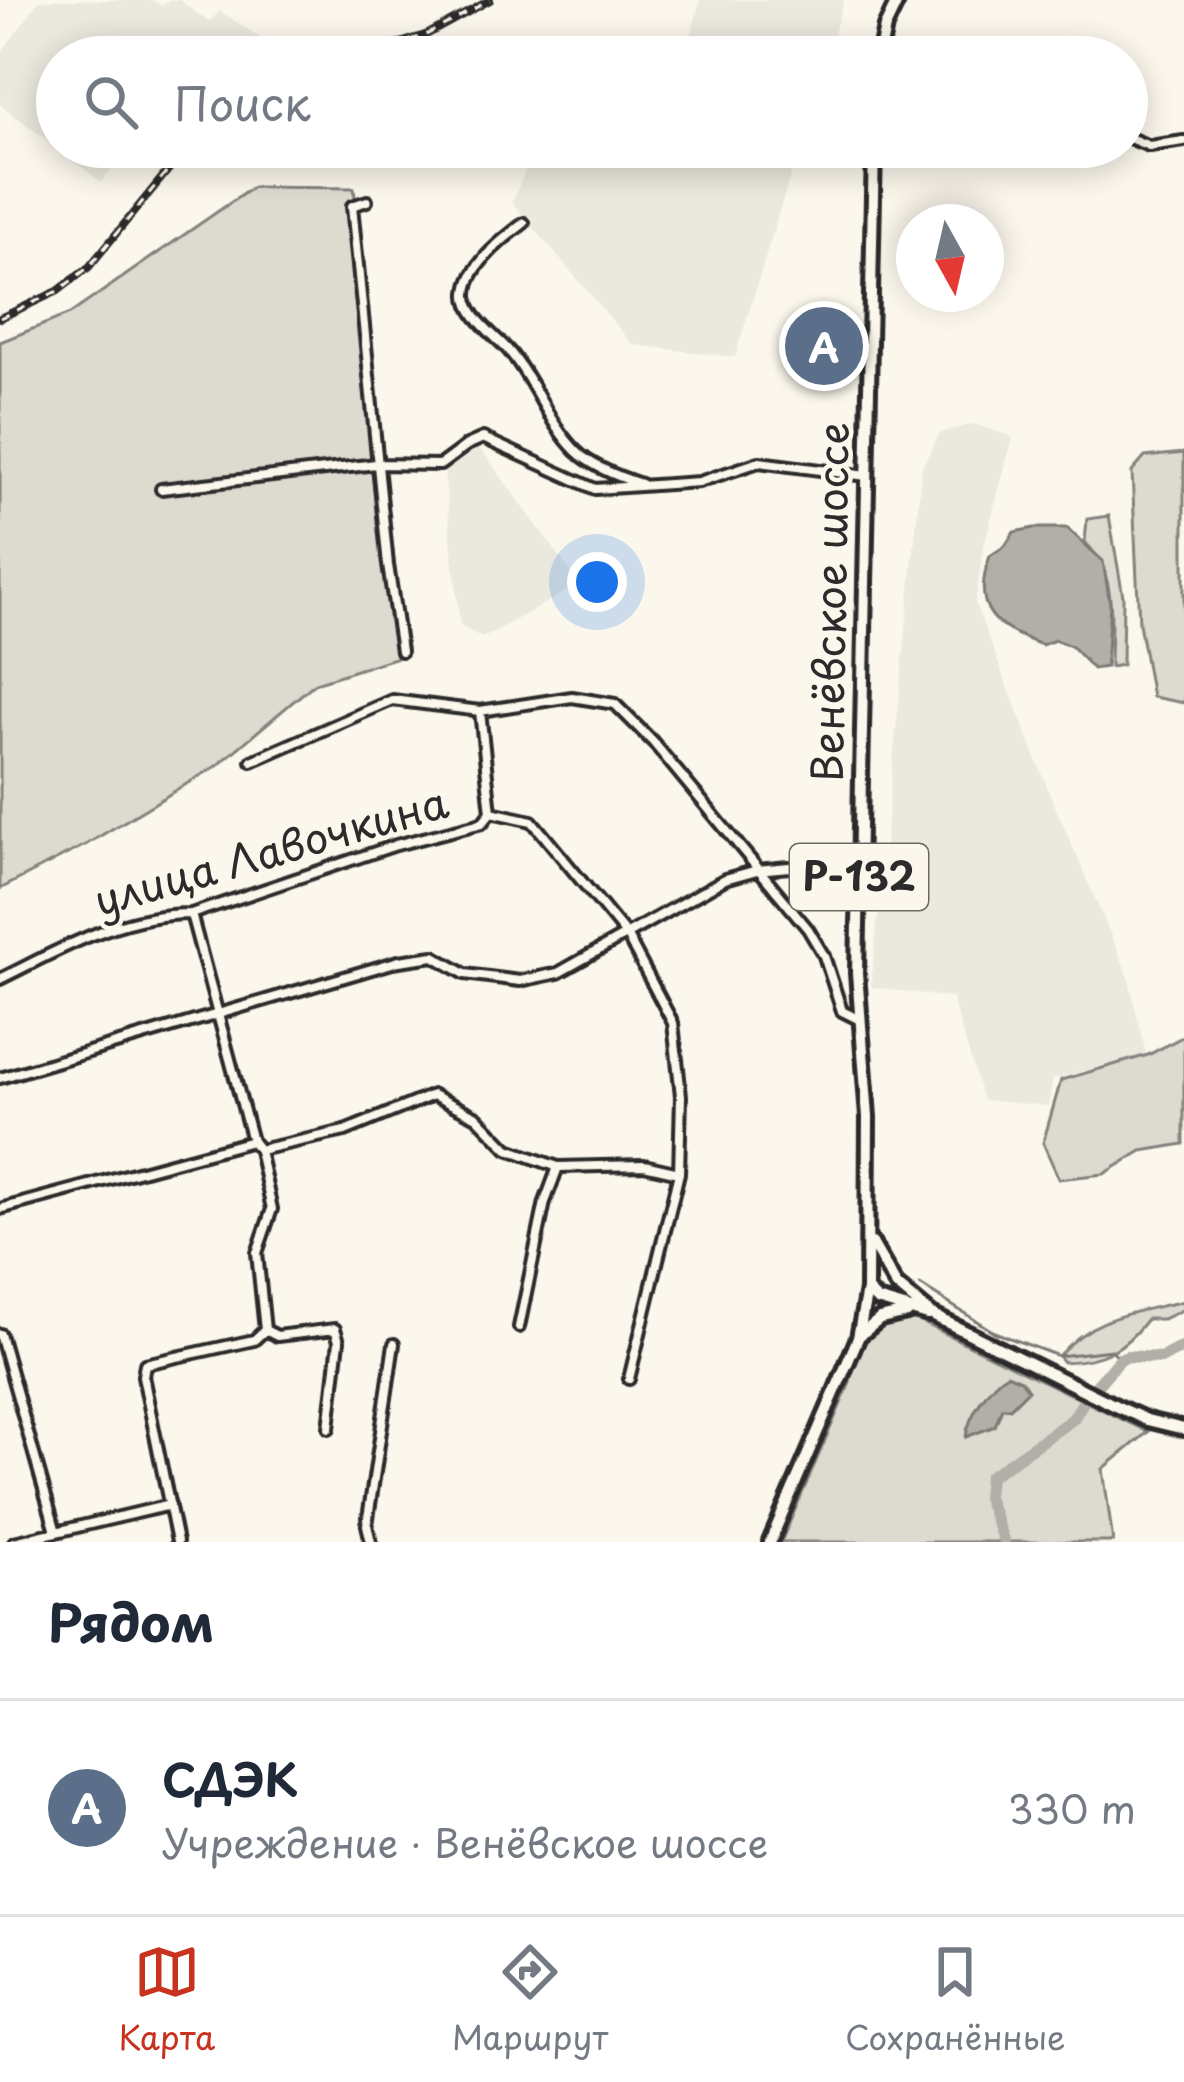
<!DOCTYPE html>
<html lang="ru">
<head>
<meta charset="utf-8">
<style>
	:root { --surface:#fff; --page:#f2f2f3; --text:#1f2937; --muted:#747a83; --line:#e0e1e3; --accent:#c8321e }
	body { margin:0; font-family:"Playpen Sans",sans-serif; background:var(--page); color:var(--text) }
	.compass { position:absolute; left:896px; top:204px; width:108px; height:108px; border-radius:50%; background:var(--surface); box-shadow:0 6px 30px #0003; rotate:172deg }
	.you { position:absolute; left:597px; top:582px; width:42px; height:42px; margin:-30px; border:9px solid #fff; border-radius:50%; background:#1a73e8; box-shadow:0 0 0 18px #1a73e833 }
	.badge { display:grid; place-items:center; width:78px; height:78px; border-radius:50%; background:var(--accent); color:#fff; font-size:39px; font-weight:700 }
	.pin { position:absolute; translate:-50% -50%; border:6px solid #fff; box-shadow:0 3px 12px #0006 }
	.list { margin:0; padding:0; list-style:none }
	h2 { display:flex; justify-content:space-between; align-items:center; height:156px; margin:0; padding:0 48px; font-size:51px }
	h2 small { font-size:39px; font-weight:400; color:var(--muted) }
	.list li { display:grid; grid-template-columns:78px 1fr auto; gap:36px; align-items:center; box-sizing:border-box; height:216px; padding:0 48px; border-top:3px solid var(--line) }
	.list b { display:block; font-size:45px; white-space:nowrap }
	.list p { margin:0; font-size:39px; white-space:nowrap; color:var(--muted) }
	.list em { font-size:39px; font-style:normal; color:var(--muted) }
	.icon { flex:none; width:66px; height:66px; fill:none; stroke:currentColor; stroke-width:2; stroke-linecap:round; stroke-linejoin:round }
	.map { position:relative; flex:none; width:1184px; height:1542px; overflow:hidden }
	.search { position:absolute; background:var(--surface); box-shadow:0 6px 30px #0003; left:36px; right:36px; top:36px; height:132px; display:flex; align-items:center; gap:30px; box-sizing:border-box; padding:0 42px; border-radius:66px; color:var(--muted); font-size:45px }
	.sheet { height:372px; background:var(--surface) }
	nav { display:flex; justify-content:space-around; align-items:center; box-sizing:border-box; height:168px; border-top:3px solid var(--line); background:var(--surface); font-size:33px; color:var(--muted) }
	nav a { display:grid; justify-items:center; gap:6px }
	nav .on { color:var(--accent) }
	.map>svg:first-child { display:block }
	.built { fill:#ebe8de }
	.green { fill:#dddad0; stroke:#84827e; stroke-width:3 }
	.water { fill:#b1afa7; stroke:#7b7a75; stroke-width:3 }
	.lines { fill:none; stroke-linecap:round; stroke-linejoin:round }
	.stream { stroke:#7b7a75; stroke-width:3 }
	.river { stroke:#b1afa7; stroke-width:12 }
	.minor-casing { stroke:#2b2b2b; stroke-width:16 }
	.major-casing { stroke:#2b2b2b; stroke-width:20 }
	.minor { stroke:#fbf7ec; stroke-width:8 }
	.major { stroke:#fbf7ec; stroke-width:10 }
	.rail-casing { stroke:#2b2b2b; stroke-width:8 }
	.rail { stroke:#fbf7ec; stroke-width:3; stroke-dasharray:9; stroke-linecap:butt }
	.labels { text-anchor:middle; stroke-width:9; stroke-linejoin:round; paint-order:stroke }
	.shield { fill:#fbf7ec; stroke:#696865; stroke-width:3 }
	.shield-label { font-size:39px; font-weight:bold; fill:#2b2b2b }
	.street-label { font-size:42px; fill:#2b2b2b; stroke:#fbf7ec }
</style>
</head>
<body>
<div class="map">
<svg width="1184" height="1542" viewBox="0 0 1184 1542">
	<rect width="100%" height="100%" fill="#fbf7ec"/>
	<filter id="ink" filterUnits="userSpaceOnUse"><feTurbulence type="fractalNoise" baseFrequency=".00833" numOctaves="2"/><feDisplacementMap in="SourceGraphic" scale="24" xChannelSelector="R" yChannelSelector="G"/><feConvolveMatrix kernelMatrix="1 2 1 2 8 2 1 2 1" color-interpolation-filters="sRGB"/></filter>
	<g filter="url(#ink)">
		<path class="built" d="M40 0H152L162 6 168 0H179L209 22 220 11 259 37 243 57H57V147H130L101 182 0 104V54Z
			M700 0H844L826 57H686Z
			M535 147H799L735 357 633 345 512 202Z
			M974 424 1013 437 984 545 975 604 1052 799 1128 975 1146 1055 1053 1079 1048 1106 983 1100 952 998 871 987 922 466 940 433Z
			M477 444 580 584 483 638 460 626 444 470Z"/>
		<path class="green" d="M253 187 354 188 404 655 315 683 218 765 87 844 0 889V342L70 314Z
			M1184 453V703L1152 697 1139 623 1132 472 1145 457Z
			M1109 516 1123 596 1122 665 1110 667C1110 621 1119 576 1085 542L1087 519Z
			M1184 1036V1144L1142 1151 1104 1174 1059 1179 1043 1143 1061 1080 1148 1055Z
			M1184 1301V1309L1163 1319H1147C1124 1350 1102 1361 1063 1362L1058 1356C1094 1315 1133 1313 1184 1301Z
			M901 1319 919 1321 1148 1432 1103 1469 1113 1542H781L849 1385 860 1344 874 1328Z"/>
		<path class="water" d="M1034 528H1067L1103 561 1110 604 1106 667 1093 669 1071 646 1055 640 1042 645C996 628 970 611 990 556L1005 546 1014 532Z
			M1007 1374 1021 1380 1028 1390 1010 1408H1002L995 1426 966 1437C968 1417 990 1383 1007 1374Z"/>
		<g class="lines">
			<path class="stream" d="M920 1285 994 1332 1058 1356 1112 1350 1120 1359"/>
			<path class="river" d="M1004 1542 987 1497 989 1477 1073 1419 1085 1399 1120 1359 1127 1356 1161 1358 1184 1346"/>
			<defs>
				<path id="minor" d="M1127 137 1149 146 1184 141
					M367 201 352 206 388 565 401 651
					M524 223C503 239 469 265 467 293 465 315 496 336 509 351 535 381 547 422 576 451 592 467 619 477 641 484
					M161 489 376 464 440 465 467 445 483 438 595 489 699 482 759 462 867 476
					M252 761 392 700 480 711
					M491 812 532 821 627 936 673 1023 681 1096 679 1173 629 1379
					M491 812 480 711 572 697 615 704 653 742 808 929 824 956 842 1011 860 1020
					M0 979C63 948 120 914 191 914L396 845 482 823 491 812
					M0 1078 399 961 434 956 465 974 520 981 558 973 725 879 757 870 789 867 806 871 859 894
					M259 1150 345 1131 433 1095 477 1117 508 1149 558 1167 644 1165 679 1173
					M0 1209 252 1141
					M519 1327 545 1202 558 1167
					M265 1330 277 1336 335 1329 339 1341 329 1428
					M0 1334 56 1532
					M14 1542 170 1505
					M177 1542 143 1376 145 1364 254 1340 265 1330 257 1253 272 1209 259 1150 252 1141 191 914
					M371 1542 367 1525 394 1344"/>
				<path id="major" d="M879 57 885 27 898 0
					M872 1243 896 1285 932 1315 1116 1406 1147 1420 1184 1429
					M867 1290 877 1300 928 1315
					M860 1335 880 1319 907 1313
					M770 1542 858 1338 867 1290 868 1117 857 973 874 147"/>
			</defs>
			<use href="#minor" class="minor-casing"/>
			<use href="#major" class="major-casing"/>
			<use href="#minor" class="minor"/>
			<use href="#major" class="major"/>
			<defs>
				<path id="rail" d="M358 57 428 34 490 0
					M0 318 58 291 89 267 187 147"/>
			</defs>
			<use href="#rail" class="rail-casing"/>
			<use href="#rail" class="rail"/>
		</g>
	</g>
	<g class="labels">
		<rect class="shield" x="790" y="844" width="138" height="66" rx="9"/>
		<g class="shield-label">
			<text x="859" y="891">Р-132</text>
		</g>
		<g class="street-label">
			<text transform="translate(831 602) rotate(-89)" y="15">Венёвское шоссе</text>
			<text transform="translate(271 852) rotate(-16)" y="15">улица Лавочкина</text>
		</g>
	</g>
</svg>
<svg class="compass" viewBox="-18 -18 36 36"><path d="M0-13l5 13h-10z" fill="#e53935"/><path d="M0 13l5-13h-10z" fill="#747a83"/></svg>
<div class="you"></div>
<div class="pin badge" style="left:824px;top:346px;background:#5c6f8a">A</div>
<div class="search"><svg class="icon" aria-label="search" viewBox="0 0 24 24"><circle cx="10" cy="10" r="6"/><path d="M15 15l6 6"/></svg>Поиск</div>
</div>
<section class="sheet">
<h2>Рядом<small></small></h2>
<ul class="list">
<li><span class="badge" style="background:#5c6f8a">A</span><div><b>СДЭК</b><p>Учреждение · Венёвское шоссе</p></div><em>330 m</em></li>
</ul>
</section>
<nav>
<a class="on"><svg class="icon" aria-label="map" viewBox="0 0 24 24"><path d="M3 6l6-2 6 2 6-2v14l-6 2-6-2-6 2zM9 4v14M15 6v14"/></svg>Карта</a>
<a><svg class="icon" aria-label="directions" viewBox="0 0 24 24"><path d="M12 3l9 9-9 9-9-9zM9 14v-3h6M13 9l2 2-2 2"/></svg>Маршрут</a>
<a><svg class="icon" aria-label="saved" viewBox="0 0 24 24"><path d="M7 4h10v16l-5-4-5 4z"/></svg>Сохранённые</a>
</nav>
</body>
</html>
